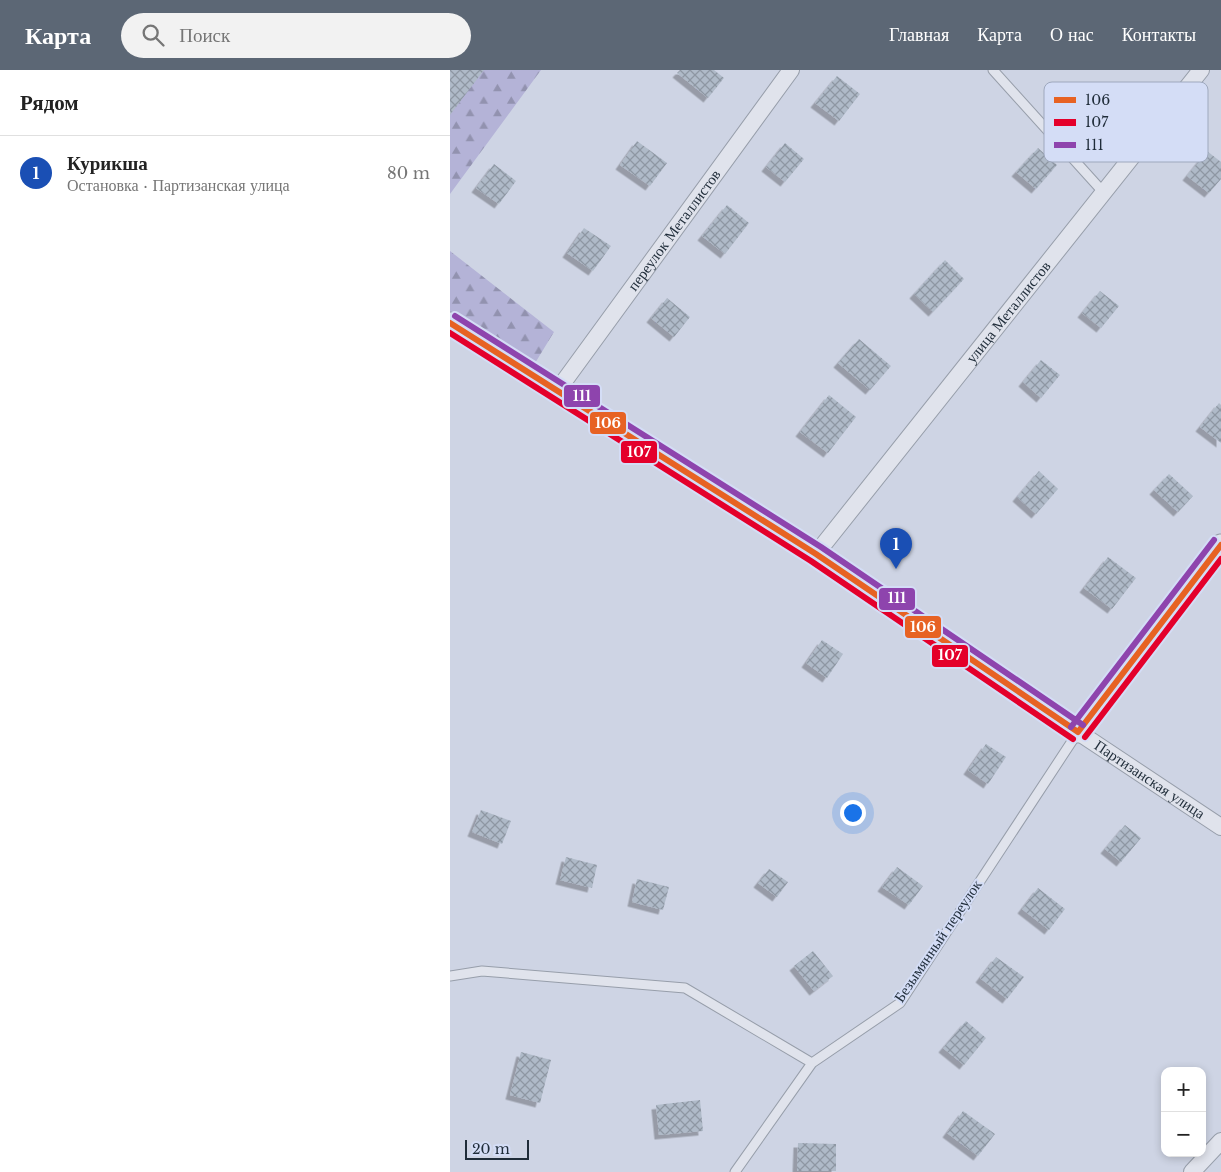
<!DOCTYPE html>
<html lang="ru">
<head>
<meta charset="utf-8">
<style>
	:root { --surface:#fff; --page:#f2f2f2; --text:#222; --muted:#767676; --line:#e0e0e0; --accent:#5c6775 }
	body { margin:0; font-family:"Libre Baskerville",serif; background:var(--page); color:var(--text) }
	.controls { position:absolute; right:15px; bottom:15px; display:grid; overflow:hidden; border-radius:10px; box-shadow:0 2px 8px #0003 }
	.controls button { width:45px; height:45px; display:grid; place-items:center; padding:0; border:0; border-bottom:1px solid var(--line); background:var(--surface); color:var(--text); font:25px sans-serif }
	.scale { position:absolute; left:15px; bottom:12px; width:64px; box-sizing:border-box; padding-left:5px; border:2px solid #1f2c39; border-top:0; font-size:14px; line-height:18px; white-space:nowrap; color:#1f2c39; -webkit-text-stroke:4px #d4ddf6; paint-order:stroke }
	.you { position:absolute; left:402px; top:742px; width:18px; height:18px; margin:-12px; border:4px solid #fff; border-radius:50%; background:#1a73e8; box-shadow:0 0 0 8px #1a73e833 }
	.badge { display:grid; place-items:center; width:32px; height:32px; border-radius:50%; background:var(--accent); color:#fff; font-size:16px; font-weight:700 }
	.pin { position:absolute; translate:-50% -41px; filter:drop-shadow(0 1px 2px #0008) }
	.pin::after { content:''; position:absolute; top:26px; width:18px; height:15px; background:inherit; clip-path:polygon(0 0,100% 0,50% 100%) }
	.list { margin:0; padding:0; list-style:none }
	h2 { display:flex; justify-content:space-between; align-items:center; height:65px; margin:0; padding:0 20px; font-size:21px }
	h2 small { font-size:16px; font-weight:400; color:var(--muted) }
	.list li { display:grid; grid-template-columns:32px 1fr auto; gap:15px; align-items:center; box-sizing:border-box; height:75px; padding:0 20px; border-top:1px solid var(--line) }
	.list b { display:block; font-size:19px; white-space:nowrap }
	.list p { margin:0; font-size:16px; white-space:nowrap; color:var(--muted) }
	.list em { font-size:16px; font-style:normal; color:var(--muted) }
	.icon { flex:none; width:28px; height:28px; fill:none; stroke:currentColor; stroke-width:2; stroke-linecap:round; stroke-linejoin:round }
	.map { position:relative; flex:none; width:771px; height:1102px; overflow:hidden }
	header { display:flex; align-items:center; gap:30px; box-sizing:border-box; height:70px; padding:0 25px; background:var(--accent); color:#fff }
	header strong { font-size:24px }
	nav { display:flex; gap:28px; margin-inline-start:auto; font-size:18px }
	.search { width:350px; height:45px; background:var(--page); display:flex; align-items:center; gap:12px; box-sizing:border-box; padding:0 18px; border-radius:28px; color:var(--muted); font-size:19px }
	main { display:flex }
	aside { flex:1; background:var(--surface) }
	.map>svg:first-child { display:block }
	.forest { fill:url(#forest-firs) }
	.building { fill:url(#building-cross-hatch); filter:url(#shadow) }
	.lines { fill:none; stroke-linecap:round; stroke-linejoin:round }
	.service-casing { stroke:#979eaa; stroke-width:11 }
	.minor-casing { stroke:#979eaa; stroke-width:18 }
	.tertiary-casing { stroke:#979eaa; stroke-width:23 }
	.service { stroke:#e0e3ec; stroke-width:9 }
	.minor { stroke:#e0e3ec; stroke-width:16 }
	.tertiary { stroke:#e0e3ec; stroke-width:21 }
	.bus-1-casing { stroke:#d4ddf6; stroke-width:10 }
	.bus-2-casing { stroke:#d4ddf6; stroke-width:10 }
	.bus-3-casing { stroke:#d4ddf6; stroke-width:10 }
	.bus-1 { stroke:#e76223; stroke-width:6 }
	.bus-2 { stroke:#e4002b; stroke-width:6 }
	.bus-3 { stroke:#8e44ad; stroke-width:6 }
	.labels { text-anchor:middle; stroke-width:4; stroke-linejoin:round; paint-order:stroke }
	.street-label { font-size:15px; fill:#1f2c39; stroke:#d4ddf6 }
	.key { fill:#d4ddf6; stroke:#9ea8bd; stroke-width:1 }
	.key-label { font-size:14px; fill:#1f2c39 }
	.line-badge { stroke:#d4ddf6; stroke-width:2 }
	.badge-label { font-size:14px; text-anchor:middle; font-weight:bold; fill:#fff }
</style>
</head>
<body>
<header>
<strong>Карта</strong>
<div class="search"><svg class="icon" aria-label="search" viewBox="0 0 24 24"><circle cx="10" cy="10" r="6"/><path d="M15 15l6 6"/></svg>Поиск</div>
<nav><a>Главная</a><a>Карта</a><a>О нас</a><a>Контакты</a></nav>
</header>
<main>
<aside>
<h2>Рядом<small></small></h2>
<ul class="list">
<li><span class="badge" style="background:#1a4fb4">1</span><div><b>Курикша</b><p>Остановка · Партизанская улица</p></div><em>80 m</em></li>
</ul>
</aside>
<div class="map">
<svg width="771" height="1102" viewBox="0 0 771 1102">
	<defs>
		<pattern id="forest-firs" width="22" height="20" patternUnits="userSpaceOnUse" patternTransform="scale(1.25)"><rect width="22" height="20" fill="#b4b3d7"/><path d="M5 1l3.5 6h-7zM16 11l3.5 6h-7z" fill="#9292af"/></pattern>
		<pattern id="building-cross-hatch" width="8" height="8" patternUnits="userSpaceOnUse" patternTransform="scale(1.25)"><rect width="8" height="8" fill="#afbac8"/><path d="M0 0l8 8M0 8l8-8" fill="none" stroke="#8e97a3"/></pattern>
		<filter id="shadow"><feDropShadow dx="-4.5" dy="4.5" stdDeviation="0" flood-color="#0004"/></filter>
	</defs>
	<rect width="100%" height="100%" fill="#ced4e4"/>
	<path class="forest" d="M0 0H91L0 124Z
		M0 181 104 262 79 303 0 253Z"/>
	<path class="building" d="M0 0H34L0 45Z
		M230 0H264L274 8 258 28 227 3Z
		M387 6 410 24 389 51 365 33Z
		M187 71 217 93 200 116 170 95Z
		M335 73 354 89 335 112 316 97Z
		M588 78 607 95 586 119 566 102Z
		M757 81 771 92V109L759 123 737 106Z
		M44 94 66 111 49 134 26 118Z
		M277 135 299 153 275 184 252 166Z
		M134 158 161 176 143 201 117 183Z
		M495 190 514 209 483 242 464 224Z
		M650 221 669 236 651 258 632 243Z
		M217 228 240 247 224 267 201 248Z
		M409 269 441 296 420 320 388 293Z
		M591 290 610 305 591 328 573 312Z
		M379 325 406 347 378 383 350 362Z
		M769 333 771 335V373L750 357Z
		M589 401 608 419 586 444 567 427Z
		M719 404 743 426 728 442 704 420Z
		M658 487 686 508 662 539 634 518Z
		M372 570 393 584 377 608 356 593Z
		M536 674 556 687 538 714 518 700Z
		M31 740 61 751 52 774 22 762Z
		M675 755 691 768 671 792 655 779Z
		M116 787 147 795 142 818 110 810Z
		M447 797 473 816 459 835 432 817Z
		M319 799 338 812 327 827 308 813Z
		M187 809 219 817 213 840 182 832Z
		M588 818 615 839 599 860 572 839Z
		M363 881 383 906 364 921 344 896Z
		M546 887 574 907 557 929 530 908Z
		M516 951 536 968 514 995 493 978Z
		M71 982 101 990 90 1033 60 1025Z
		M250 1030 253 1061 209 1065 206 1035Z
		M513 1041 545 1064 528 1086 497 1063Z
		M348 1073 386 1074V1101H347Z"/>
	<g class="lines">
		<defs>
			<path id="service" d="M543 0 654 123
				M0 906 32 901 235 918 362 993
				M285 1102 362 993 450 933 628 662"/>
			<g id="minor">
				<path id="s1" d="M107 321 341 0"/>
				<path id="s2" d="M366 484 751 0"/>
				<path id="s3" d="M628 662 771 757"/>
				<path d="M742 1102 771 1071"/>
			</g>
			<path id="tertiary" d="M0 253 366 484 628 662 771 475"/>
		</defs>
		<use href="#service" class="service-casing"/>
		<use href="#minor" class="minor-casing"/>
		<use href="#tertiary" class="tertiary-casing"/>
		<use href="#service" class="service"/>
		<use href="#minor" class="minor"/>
		<use href="#tertiary" class="tertiary"/>
		<defs>
			<path id="bus-1" d="M0 253 366 484 628 662
				M628 662 771 475"/>
			<path id="bus-2" d="M0 263 361 491 623 669
				M635 667 771 489"/>
			<path id="bus-3" d="M5 246 371 477 633 655
				M621 657 764 470"/>
		</defs>
		<use href="#bus-1" class="bus-1-casing"/>
		<use href="#bus-2" class="bus-2-casing"/>
		<use href="#bus-3" class="bus-3-casing"/>
		<use href="#bus-1" class="bus-1"/>
		<use href="#bus-2" class="bus-2"/>
		<use href="#bus-3" class="bus-3"/>
	</g>
	<g class="labels">
		<g class="street-label">
			<text dy="5" stroke="none"><textPath href="#s1" startOffset="199">переулок Металлистов</textPath></text>
			<text dy="5" stroke="none"><textPath href="#s2" startOffset="309">улица Металлистов</textPath></text>
			<text dy="5" stroke="none"><textPath href="#s3" startOffset="86">Партизанская улица</textPath></text>
			<text transform="translate(488 871) rotate(-56)" y="5">Безымянный переулок</text>
		</g>
	</g>
	<rect x="594" y="12" width="164" height="80" rx="8" class="key"/>
	<rect x="604" y="27" width="22" height="6" fill="#e76223"/>
	<rect x="604" y="49" width="22" height="7" fill="#e4002b"/>
	<rect x="604" y="72" width="22" height="6" fill="#8e44ad"/>
	<g class="key-label">
		<text x="635" y="35">106</text>
		<text x="635" y="57">107</text>
		<text x="635" y="80">111</text>
	</g>
	<g class="line-badge">
		<rect x="113" y="314" width="38" height="24" rx="5" fill="#8e44ad"/>
		<rect x="139" y="341" width="38" height="24" rx="5" fill="#e76223"/>
		<rect x="170" y="370" width="38" height="24" rx="5" fill="#e4002b"/>
		<rect x="428" y="517" width="38" height="24" rx="5" fill="#8e44ad"/>
		<rect x="454" y="545" width="38" height="24" rx="5" fill="#e76223"/>
		<rect x="481" y="574" width="38" height="24" rx="5" fill="#e4002b"/>
	</g>
	<g class="badge-label">
		<text x="132" y="331">111</text>
		<text x="158" y="358">106</text>
		<text x="189" y="387">107</text>
		<text x="447" y="533">111</text>
		<text x="473" y="562">106</text>
		<text x="500" y="590">107</text>
	</g>
</svg>
<div class="controls">
<button>+</button>
<button>−</button>
</div>
<div class="scale">20 m</div>
<div class="you"></div>
<div class="pin badge" style="left:446px;top:499px;background:#1a4fb4">1</div>
</div>
</main>
</body>
</html>
